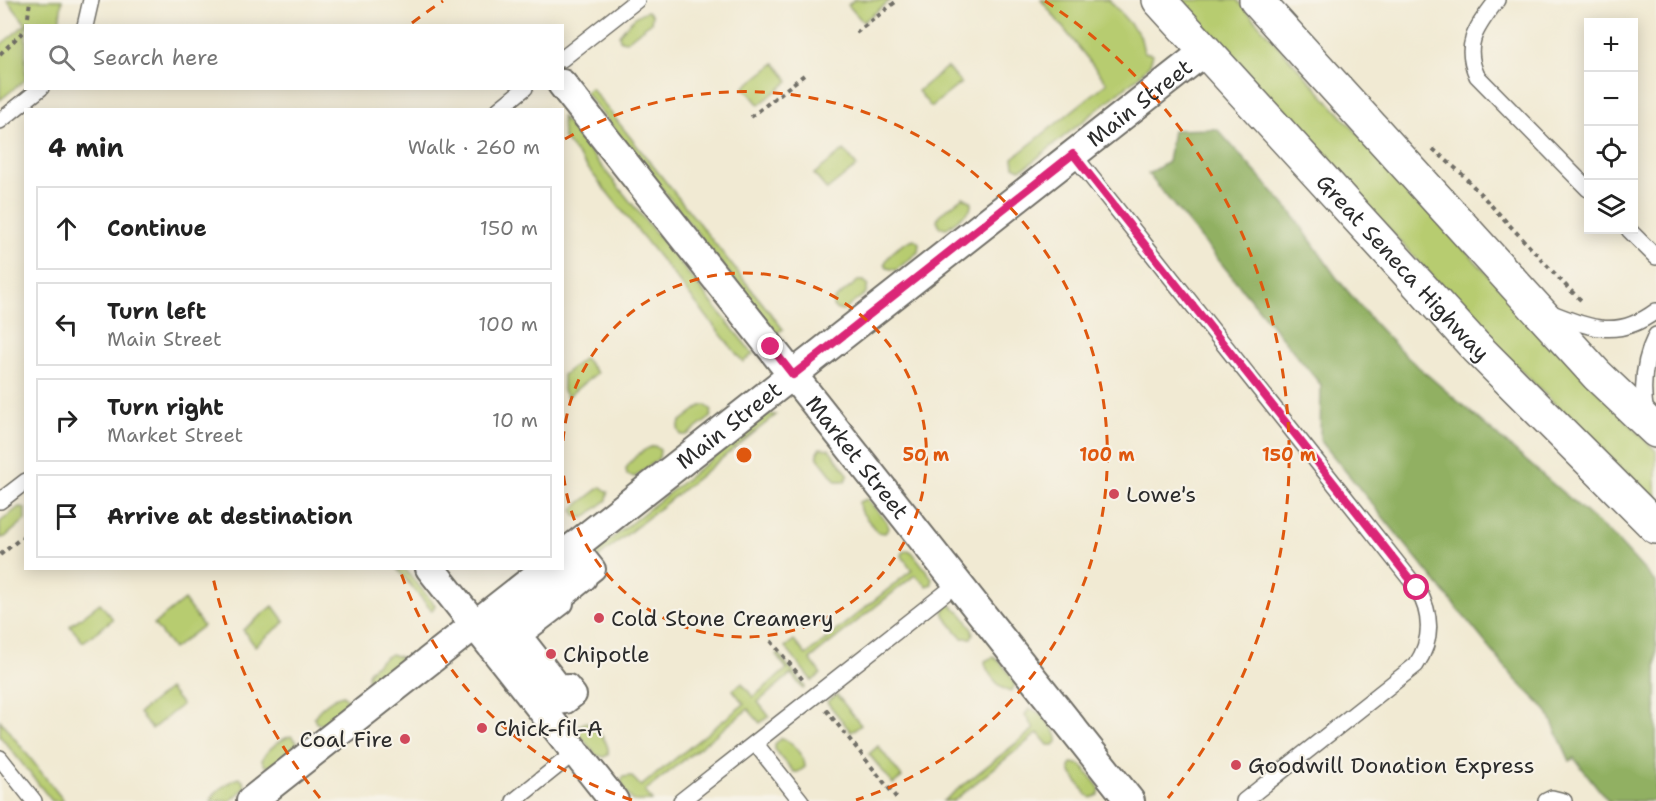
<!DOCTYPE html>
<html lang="en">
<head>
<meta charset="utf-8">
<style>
	:root { --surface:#fff; --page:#f6f6f6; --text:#222; --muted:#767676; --line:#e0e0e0 }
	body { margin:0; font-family:"Shantell Sans",sans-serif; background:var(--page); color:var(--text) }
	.controls { position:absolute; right:18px; top:18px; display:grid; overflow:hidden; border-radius:0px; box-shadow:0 3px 15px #0003 }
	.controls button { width:54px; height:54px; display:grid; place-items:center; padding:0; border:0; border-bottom:2px solid var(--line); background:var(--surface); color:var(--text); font:30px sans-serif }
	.stop { position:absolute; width:18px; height:18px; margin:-14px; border:4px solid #db2777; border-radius:50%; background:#fff }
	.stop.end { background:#db2777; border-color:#fff; box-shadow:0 2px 6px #0008 }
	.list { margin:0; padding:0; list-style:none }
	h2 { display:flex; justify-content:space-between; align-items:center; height:78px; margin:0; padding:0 24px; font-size:26px }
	h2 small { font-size:20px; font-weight:400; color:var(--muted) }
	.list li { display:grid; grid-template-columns:39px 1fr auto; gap:18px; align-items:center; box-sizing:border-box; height:84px; margin:0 12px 12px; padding:0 12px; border:2px solid var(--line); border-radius:0px }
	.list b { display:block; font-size:22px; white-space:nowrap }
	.list p { margin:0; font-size:20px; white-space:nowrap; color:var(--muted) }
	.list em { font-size:20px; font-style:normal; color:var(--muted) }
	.icon { flex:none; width:33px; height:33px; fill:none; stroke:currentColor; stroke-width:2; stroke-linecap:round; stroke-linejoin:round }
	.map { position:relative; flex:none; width:1656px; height:801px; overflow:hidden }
	.search { position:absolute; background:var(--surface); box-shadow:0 3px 15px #0003; left:24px; top:24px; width:540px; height:66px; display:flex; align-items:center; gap:15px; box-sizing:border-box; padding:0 21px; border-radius:0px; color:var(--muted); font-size:22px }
	.panel { position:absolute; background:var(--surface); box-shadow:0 3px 15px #0003; left:24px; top:108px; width:540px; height:462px; border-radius:0px }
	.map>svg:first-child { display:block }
	.green { fill:#b7cc70; stroke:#717c4e; stroke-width:1.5 }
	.forest { fill:#91b062; stroke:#5e6e46; stroke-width:1.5 }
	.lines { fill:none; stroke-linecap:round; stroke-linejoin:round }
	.service-casing { stroke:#706e66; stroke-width:18 }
	.pedestrian-casing { stroke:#706e66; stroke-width:26 }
	.minor-casing { stroke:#706e66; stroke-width:32 }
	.primary-casing { stroke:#706e66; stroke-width:36 }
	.path { stroke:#706e66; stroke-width:4; stroke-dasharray:4.5 4.5; stroke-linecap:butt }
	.service { stroke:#fff; stroke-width:15 }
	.pedestrian { stroke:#fff; stroke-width:22 }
	.minor { stroke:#fff; stroke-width:28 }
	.primary { stroke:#fff; stroke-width:33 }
	.route { stroke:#db2777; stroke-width:8 }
	.ring { fill:none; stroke:#df570e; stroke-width:3; stroke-dasharray:10 8 }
	.poi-dot { fill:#d1495b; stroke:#f7f3e8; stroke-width:2 }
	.labels { text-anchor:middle; stroke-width:4.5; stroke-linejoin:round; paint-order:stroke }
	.street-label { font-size:22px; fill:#2b2b2b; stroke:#f7f3e8 }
	.poi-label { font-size:22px; fill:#2b2b2b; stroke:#f7f3e8; text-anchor:start }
	.centre { fill:#df570e; stroke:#f7f3e8; stroke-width:3 }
	.ring-label { font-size:18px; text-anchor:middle; font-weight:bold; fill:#df570e; stroke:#f7f3e8; stroke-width:4.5; stroke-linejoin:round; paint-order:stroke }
</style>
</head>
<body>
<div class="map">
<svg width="1656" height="801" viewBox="0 0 1656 801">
	<rect width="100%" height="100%" fill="#f7f3e8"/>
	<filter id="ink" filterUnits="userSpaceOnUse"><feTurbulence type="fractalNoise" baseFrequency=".0167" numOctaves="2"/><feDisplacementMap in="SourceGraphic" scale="12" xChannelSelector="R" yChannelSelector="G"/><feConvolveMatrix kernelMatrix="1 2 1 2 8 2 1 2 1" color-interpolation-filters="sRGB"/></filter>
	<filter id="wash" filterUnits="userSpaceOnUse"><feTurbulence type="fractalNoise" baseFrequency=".008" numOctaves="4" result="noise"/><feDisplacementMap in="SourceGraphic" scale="24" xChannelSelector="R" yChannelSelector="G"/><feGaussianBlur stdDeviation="1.35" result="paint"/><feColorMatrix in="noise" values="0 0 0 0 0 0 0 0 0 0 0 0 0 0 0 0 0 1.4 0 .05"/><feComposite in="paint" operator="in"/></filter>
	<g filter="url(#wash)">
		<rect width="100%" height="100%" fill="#f1ead3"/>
		<path class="green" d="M7 0H62L59 25 26 26 25 80 0 100V45L26 24Z
			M854 0H891L863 22 848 5Z
			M1041 0H1109L1140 35 1144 52 1153 54 1150 64 1138 77 1027 166 1020 169 1014 166 1013 158 1107 83Z
			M1180 0H1237C1374 153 1513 304 1656 451V506L1479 328Z
			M648 11 652 15 651 22 627 41 620 40 619 35C626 26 637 12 648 11Z
			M775 63 789 81 759 105 744 87Z
			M947 67 961 83 931 107 918 91Z
			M591 88 783 329 777 333 585 92Z
			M562 117 753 354 743 362 563 137Z
			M844 150 857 166 827 190 814 174Z
			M963 197 972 202 970 210 947 228 940 227 937 220 939 215Z
			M914 239 919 243 918 252 896 270 887 268 885 263C889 253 904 242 914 239Z
			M858 281H864L868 285 866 293 844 310H837L833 306 834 300Z
			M584 358 597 373 567 397 563 391V375Z
			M705 405 712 410 710 418 687 435H681L678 429 680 422 701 406Z
			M768 414 776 415 590 564 586 559Z
			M655 446 660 450 659 458 635 477 627 475 626 469C631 459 644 448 655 446Z
			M820 448 829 449 848 474 845 481H836L818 458 817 453Z
			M601 487 608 492 607 500 584 518 575 516 573 510 576 506Z
			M867 499 886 521 889 528 885 533 877 532 860 510 859 502Z
			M19 507 25 508V520L5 537 0 538V522Z
			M908 550 912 552 932 578V584L927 586 915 575 810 659 821 674 812 681 785 647 794 640 806 655 912 570 902 556 903 552Z
			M397 569H405L435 605 432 611Z
			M184 600 203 626 173 649 154 624Z
			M100 603 113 619 83 642 70 626Z
			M948 605C958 606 971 624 973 634L971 638H962L945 617 943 611Z
			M273 606 285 622 255 646 243 630Z
			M778 653 805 687 803 689 791 674 758 702 769 716 760 723 748 709 645 791 652 801H633C627 794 618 786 623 777L631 776 641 786 744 704 733 690 742 683 753 697 787 669 776 655Z
			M391 654 400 657 399 666 378 683H369C362 670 382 660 391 654Z
			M993 657C1002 662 1011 675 1015 685L1011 692C1000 690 985 671 985 661Z
			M169 689 182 705 152 729 139 713Z
			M343 695 349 701 347 707 323 725 316 723 314 718C318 709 333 697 343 695Z
			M837 695 861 725 851 732 827 702Z
			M1029 709C1040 709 1059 732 1057 742L1054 745H1048L1038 733 953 801H943L1034 729 1025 715Z
			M0 720 64 801H52L0 736Z
			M586 722C596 727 611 744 608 755L604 757 596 755 578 733V726Z
			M291 736 297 742 295 749 272 767 265 766 262 760C266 750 281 739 291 736Z
			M781 738C791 740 805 757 805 767L798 772H794L775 750V744Z
			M878 746 902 777 893 784 869 754Z
			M1073 763 1081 765 1098 786 1100 790 1098 795 1091 798 1086 794 1070 772V767Z
			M239 778 244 782 245 788 230 801H210C214 792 229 781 239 778Z"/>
		<path class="forest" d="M1217 129 1291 212 1336 277 1375 324 1407 357 1615 538 1656 583V801H1608L1574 758 1570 761 1547 711 1515 679 1320 440 1321 385 1148 174 1168 162 1173 130Z"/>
	</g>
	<g filter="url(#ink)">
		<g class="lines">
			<defs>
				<path id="service" d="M1497 0C1478 26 1462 43 1477 76L1588 189
					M85 26 91 0
					M562 59 637 0
					M498 110 525 88
					M0 121 41 88
					M1073 154 1417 588C1432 614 1433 640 1416 665L1244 801
					M1629 230 1656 257
					M1552 313C1593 329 1618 339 1656 311
					M1646 414C1641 386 1643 361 1656 335
					M0 501 26 481
					M755 743 801 801
					M0 758 34 801
					M514 801 575 752
					M681 801 958 583
					M1546 801 1552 798 1564 801"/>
				<path id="pedestrian" d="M586 559 594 569 584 577 585 579 559 600 562 603 520 635 563 690 568 686 575 695 566 702 560 703 548 695 506 642C501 633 502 626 509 619Z"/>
				<g id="minor">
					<path id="s1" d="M562 84 1130 801"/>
					<path id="s2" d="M562 556 1205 51"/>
					<path d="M430 568 614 801"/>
					<path d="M251 801 547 568"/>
				</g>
				<g id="primary">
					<path id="s3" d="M1159 0 1474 345 1656 527"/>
					<path d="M1256 0 1597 375 1656 431"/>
				</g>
			</defs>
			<use href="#service" class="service-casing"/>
			<use href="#pedestrian" class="pedestrian-casing"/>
			<use href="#minor" class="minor-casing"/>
			<use href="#primary" class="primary-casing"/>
			<path class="path" d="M27 26 30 0
				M856 33 898 0
				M0 54 26 29
				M751 117 804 75
				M1433 149 1461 173 1569 289 1583 302
				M0 555 26 534
				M771 641 803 680
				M826 710 899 801"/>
			<use href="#service" class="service"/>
			<use href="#pedestrian" class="pedestrian"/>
			<use href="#minor" class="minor"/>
			<use href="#primary" class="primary"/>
		</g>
	</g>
	<g class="lines" filter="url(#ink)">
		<path class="route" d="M771 347 793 375 1073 154 1417 588"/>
	</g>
	<g class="ring">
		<path d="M563 441A182 182 0 1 1 563 469"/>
		<path d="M632 800A363 363 0 0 1 400 570M565 139A363 363 0 1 1 856 800"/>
		<path d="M320 798A545 545 0 0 1 212 573M412 23A545 545 0 0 1 443 1M1045 1A545 545 0 0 1 1168 798"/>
	</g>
	<g class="poi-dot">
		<circle cx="1114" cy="494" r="6"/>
		<circle cx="599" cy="618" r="6"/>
		<circle cx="551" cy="654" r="6"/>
		<circle cx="482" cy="728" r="6"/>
		<circle cx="405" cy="739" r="6"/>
		<circle cx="1236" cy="765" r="6"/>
	</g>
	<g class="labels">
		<g class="street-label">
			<text dy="8" stroke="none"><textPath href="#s2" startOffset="734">Main Street</textPath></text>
			<text dy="8" stroke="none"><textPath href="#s3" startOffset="362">Great Seneca Highway</textPath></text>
			<text dy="8" stroke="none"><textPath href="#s2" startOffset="212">Main Street</textPath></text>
			<text dy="8" stroke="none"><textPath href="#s1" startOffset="476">Market Street</textPath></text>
		</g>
		<g class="poi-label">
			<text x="1126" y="502">Lowe's</text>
			<text x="611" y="626">Cold Stone Creamery</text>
			<text x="563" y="662">Chipotle</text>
			<text x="494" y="736">Chick-fil-A</text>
			<text x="393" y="747" text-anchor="end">Coal Fire</text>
			<text x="1248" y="773">Goodwill Donation Express</text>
		</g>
	</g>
	<circle cx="744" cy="455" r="9" class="centre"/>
	<g class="ring-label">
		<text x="926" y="461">50 m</text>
		<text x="1107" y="461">100 m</text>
		<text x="1289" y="461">150 m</text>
	</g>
</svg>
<div class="controls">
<button>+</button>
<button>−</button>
<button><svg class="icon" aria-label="locate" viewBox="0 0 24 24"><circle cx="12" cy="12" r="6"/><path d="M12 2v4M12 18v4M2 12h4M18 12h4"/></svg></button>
<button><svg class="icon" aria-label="layers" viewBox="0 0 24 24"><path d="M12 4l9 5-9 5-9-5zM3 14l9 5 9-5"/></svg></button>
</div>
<div class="stop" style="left:1417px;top:588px"></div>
<div class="stop end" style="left:771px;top:347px"></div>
<div class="search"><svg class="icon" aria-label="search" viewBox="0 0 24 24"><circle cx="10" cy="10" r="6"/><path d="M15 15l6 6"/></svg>Search here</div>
<section class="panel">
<h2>4 min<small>Walk · 260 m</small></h2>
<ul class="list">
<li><svg class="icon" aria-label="ahead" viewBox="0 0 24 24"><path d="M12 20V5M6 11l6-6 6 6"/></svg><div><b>Continue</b></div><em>150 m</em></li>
<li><svg class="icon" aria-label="left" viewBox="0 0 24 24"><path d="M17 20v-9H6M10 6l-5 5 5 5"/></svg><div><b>Turn left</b><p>Main Street</p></div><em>100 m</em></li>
<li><svg class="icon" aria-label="right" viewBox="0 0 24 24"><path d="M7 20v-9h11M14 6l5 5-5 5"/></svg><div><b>Turn right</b><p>Market Street</p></div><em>10 m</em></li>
<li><svg class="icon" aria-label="arrive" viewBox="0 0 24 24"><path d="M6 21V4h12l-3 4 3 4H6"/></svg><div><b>Arrive at destination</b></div></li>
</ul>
</section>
</div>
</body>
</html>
